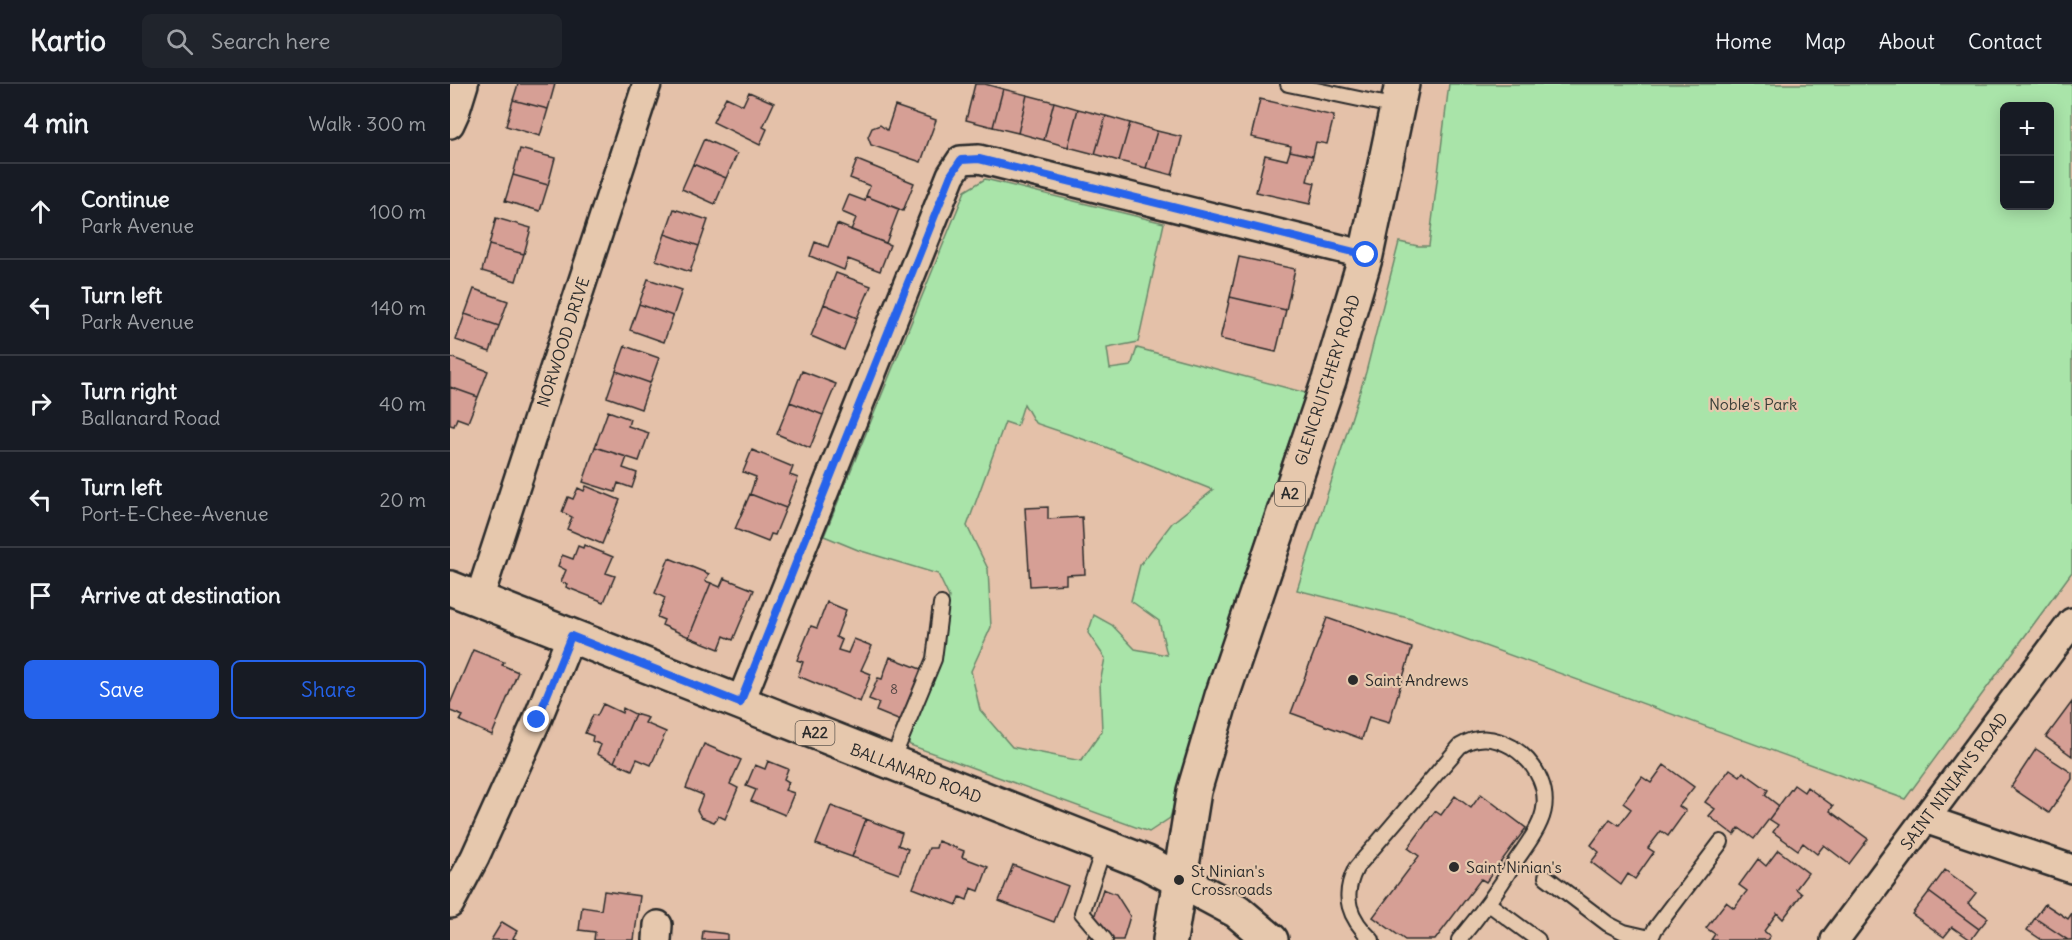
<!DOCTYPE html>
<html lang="en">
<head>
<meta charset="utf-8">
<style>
	:root { --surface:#171b24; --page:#20242c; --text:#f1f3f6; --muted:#9ea1a6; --line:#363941; --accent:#2563eb }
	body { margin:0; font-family:Delius,sans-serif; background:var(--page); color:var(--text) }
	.controls { position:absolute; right:18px; top:18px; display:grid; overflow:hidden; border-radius:9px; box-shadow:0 3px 15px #0003 }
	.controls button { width:54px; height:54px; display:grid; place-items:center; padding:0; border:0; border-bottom:2px solid var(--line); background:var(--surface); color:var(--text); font:30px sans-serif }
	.stop { position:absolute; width:18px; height:18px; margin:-14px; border:4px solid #2563eb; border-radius:50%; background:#fff }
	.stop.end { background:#2563eb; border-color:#fff; box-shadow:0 2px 6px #0008 }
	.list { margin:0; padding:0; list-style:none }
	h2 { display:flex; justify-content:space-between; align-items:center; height:78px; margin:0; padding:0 24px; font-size:26px }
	h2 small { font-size:20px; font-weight:400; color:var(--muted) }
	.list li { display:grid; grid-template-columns:39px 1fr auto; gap:18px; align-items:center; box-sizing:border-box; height:96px; padding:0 24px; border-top:2px solid var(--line) }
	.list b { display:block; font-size:22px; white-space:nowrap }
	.list p { margin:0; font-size:20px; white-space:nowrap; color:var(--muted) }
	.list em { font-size:20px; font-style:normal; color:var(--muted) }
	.actions { display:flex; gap:12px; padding:18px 24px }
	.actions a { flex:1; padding:14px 0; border:2px solid var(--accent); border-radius:9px; text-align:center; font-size:21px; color:var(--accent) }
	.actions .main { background:var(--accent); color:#fff }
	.icon { flex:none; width:33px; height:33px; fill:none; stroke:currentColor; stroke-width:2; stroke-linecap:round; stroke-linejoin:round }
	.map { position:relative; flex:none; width:1622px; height:856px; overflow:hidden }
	header { display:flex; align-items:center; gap:36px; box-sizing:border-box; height:84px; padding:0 30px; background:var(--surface); border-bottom:2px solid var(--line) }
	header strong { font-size:28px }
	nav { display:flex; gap:33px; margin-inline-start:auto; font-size:21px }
	.search { width:420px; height:54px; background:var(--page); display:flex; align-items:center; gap:15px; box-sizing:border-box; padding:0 21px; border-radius:9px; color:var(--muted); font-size:22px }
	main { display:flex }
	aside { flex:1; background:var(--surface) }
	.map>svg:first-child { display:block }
	.green { fill:#a9e4a9; stroke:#6a886a; stroke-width:1.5; fill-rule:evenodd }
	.building { fill:#d69f95; stroke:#2b2b2b; stroke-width:1.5 }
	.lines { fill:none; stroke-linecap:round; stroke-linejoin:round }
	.service-casing { stroke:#2b2b2b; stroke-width:18 }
	.minor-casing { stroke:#2b2b2b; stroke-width:32 }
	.primary-casing { stroke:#2b2b2b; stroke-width:38 }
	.trunk-casing { stroke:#2b2b2b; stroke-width:38 }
	.service { stroke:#e6c8ad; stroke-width:14 }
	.minor { stroke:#e6c8ad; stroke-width:27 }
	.primary { stroke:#e6c8ad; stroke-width:33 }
	.trunk { stroke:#e6c8ad; stroke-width:33 }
	.route { stroke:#2563eb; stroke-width:8 }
	.poi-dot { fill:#2b2b2b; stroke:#e6c8ad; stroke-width:2 }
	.labels { text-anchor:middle; stroke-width:4.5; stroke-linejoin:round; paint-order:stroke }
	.number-label { font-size:14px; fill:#564846 }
	.shield { fill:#e6c8ad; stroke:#635a52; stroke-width:1.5 }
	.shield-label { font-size:15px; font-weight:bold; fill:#2b2b2b }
	.street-label { font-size:16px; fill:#2b2b2b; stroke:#e6c8ad }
	.park-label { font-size:16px; fill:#383e38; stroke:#e6c8ad }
	.poi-label { font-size:16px; fill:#2b2b2b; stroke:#e6c8ad; text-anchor:start }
</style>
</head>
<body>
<header>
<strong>Kartio</strong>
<div class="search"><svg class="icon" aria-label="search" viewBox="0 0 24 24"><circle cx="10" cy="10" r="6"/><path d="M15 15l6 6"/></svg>Search here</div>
<nav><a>Home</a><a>Map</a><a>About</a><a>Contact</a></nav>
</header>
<main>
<aside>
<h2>4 min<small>Walk · 300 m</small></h2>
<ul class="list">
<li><svg class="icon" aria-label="ahead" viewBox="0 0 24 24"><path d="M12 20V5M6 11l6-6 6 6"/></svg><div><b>Continue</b><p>Park Avenue</p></div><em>100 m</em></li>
<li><svg class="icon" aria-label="left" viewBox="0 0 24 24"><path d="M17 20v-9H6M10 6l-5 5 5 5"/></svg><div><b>Turn left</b><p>Park Avenue</p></div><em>140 m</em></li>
<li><svg class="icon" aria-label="right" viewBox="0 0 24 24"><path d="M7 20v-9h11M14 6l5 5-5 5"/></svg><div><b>Turn right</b><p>Ballanard Road</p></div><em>40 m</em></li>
<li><svg class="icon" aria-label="left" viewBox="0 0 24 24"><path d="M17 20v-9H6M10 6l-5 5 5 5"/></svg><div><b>Turn left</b><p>Port-E-Chee-Avenue</p></div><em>20 m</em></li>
<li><svg class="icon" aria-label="arrive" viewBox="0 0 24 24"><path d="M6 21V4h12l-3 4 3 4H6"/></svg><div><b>Arrive at destination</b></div></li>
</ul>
<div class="actions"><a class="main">Save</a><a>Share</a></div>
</aside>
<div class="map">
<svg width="1622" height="856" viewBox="0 0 1622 856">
	<rect width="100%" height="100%" fill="#e4c1a9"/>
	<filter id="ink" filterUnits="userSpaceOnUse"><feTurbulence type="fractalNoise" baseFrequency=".0167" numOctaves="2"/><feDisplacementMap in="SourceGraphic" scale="12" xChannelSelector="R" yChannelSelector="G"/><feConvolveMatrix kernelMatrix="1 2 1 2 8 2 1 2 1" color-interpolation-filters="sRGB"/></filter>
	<g filter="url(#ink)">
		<path class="green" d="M999 0H1622V488L1455 715 958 534 847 506 916 288 949 158 968 162H979ZM1554 22H1600V122H1554Z
			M535 95 714 139 688 258 657 264 660 285 681 282 687 264 856 309 815 427 720 734 699 748 460 661 455 653 493 542 499 513 488 490 408 466 374 452 515 107ZM574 320 585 339 653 362 763 406 722 439 690 481 681 517 709 537 717 571 685 565 662 541 644 531 638 549 655 574 650 599 652 647 631 677 562 663 530 626 521 587 541 543 538 485 517 442 555 338 567 342Z"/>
		<path class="building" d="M68 0H105L98 25 63 16Z
			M525 0H535L553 5 543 43 516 36Z
			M553 5 577 11 568 49 543 43Z
			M299 8 324 19 313 43 317 45 310 61 263 38 276 13 293 21Z
			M577 11 604 18 594 56 568 49Z
			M810 15 884 32 877 60 866 58 863 72 840 67 841 62 801 53Z
			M63 16 98 25 90 52 56 42Z
			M604 18 628 25 618 63 594 56Z
			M445 22 486 36 471 78 421 61 418 53 422 44 430 41 437 46Z
			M628 25 656 32 645 70 618 63Z
			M656 32 680 39 669 77 645 70Z
			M680 39 707 47 696 84 669 77Z
			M707 47 732 53 722 91 696 84Z
			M254 55 287 70 276 94 243 80Z
			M70 65 105 74 98 101 63 91Z
			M840 67 863 72 857 97 865 99 860 120 806 108 815 71 837 76Z
			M407 76 464 99 453 127 416 112 420 102 400 94Z
			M243 80 276 94 265 120 232 105Z
			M63 91 98 101 90 127 55 117Z
			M399 111 415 117 416 112 449 125 436 159 401 146 406 134 392 128Z
			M224 125 258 136 249 162 215 150Z
			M46 134 81 144 74 170 39 161Z
			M387 140 440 161 430 187 398 175 394 186 360 172 365 158 378 163Z
			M215 150 249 162 240 188 206 176Z
			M39 161 74 170 66 197 32 187Z
			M789 173 845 185 836 226 780 213Z
			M386 189 421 202 407 234 374 220Z
			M198 195 232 206 223 232 189 220Z
			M24 205 58 217 49 242 15 230Z
			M780 213 836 226 826 268 770 255Z
			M189 220 223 232 214 258 180 246Z
			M374 220 407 234 394 266 361 252Z
			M15 230 49 242 40 268 6 256Z
			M175 262 209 274 200 299 166 287Z
			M0 273 38 287 28 313 0 303Z
			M166 287 200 299 191 325 157 313Z
			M352 287 386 300 373 331 340 318Z
			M0 303 28 313 18 338 7 334 4 342 0 341Z
			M340 318 373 331 360 364 327 350Z
			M158 327 180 335 178 342 199 349 189 377 145 363Z
			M145 363 177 373 173 384 187 389 182 404 168 399 165 408 133 398Z
			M302 366 343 383 340 391 348 394 336 424 300 410 306 393 293 388Z
			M136 402 170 416 152 460 117 445 122 433 112 428 118 413 123 415 128 404 134 407Z
			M300 410 336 424 325 451 321 450 318 458 285 445Z
			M598 423V435L632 433 635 490 616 491V500L580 502 575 424Z
			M134 461 163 473 156 489 165 492 154 518 116 503 117 500 111 498 116 486 108 482 112 471 123 475 128 462 133 464Z
			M219 474 259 490 255 497 261 499 239 553 212 541 214 536 207 533 215 514 205 509Z
			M274 494 304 506 283 556 274 552 269 565 239 553 261 499 270 503Z
			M377 518 396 526 386 553 392 556 388 566 398 569 404 555 422 562 411 586 421 590 410 618 348 592 353 578 347 576 361 542 367 544Z
			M877 534 962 564 939 639 919 633 912 655 841 629Z
			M23 566 54 578 52 581 68 588 42 651 10 637 13 632 0 627V620Z
			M440 573 473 586 453 638 426 627 429 619 419 615 428 594 432 595Z
			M1622 618V672L1596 653Z
			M153 620 172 629 173 624 185 630 164 678 147 670 151 661 142 657 143 652 135 649 143 631 147 632Z
			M185 630 198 634 195 639 216 648 201 681 187 675 182 686 164 678Z
			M254 660 291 676 280 700 288 704 275 735 269 732 264 738 251 733 247 726 253 711 236 704Z
			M1586 665 1622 689V695L1599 729 1561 703Z
			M318 677 338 685 334 695 339 698 335 706 344 709 335 731 301 717 306 706 296 702 305 681 315 685Z
			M1214 681 1244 703 1229 722 1236 727 1218 752 1211 747 1198 764 1204 768 1185 795 1178 790 1171 801 1141 778 1149 768 1141 761 1160 735 1169 741 1181 725 1173 719 1192 693 1201 699Z
			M1280 685 1290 692 1293 688 1318 706 1315 711 1329 722 1304 755 1289 744 1284 751 1259 732 1265 725 1255 718Z
			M1344 701 1354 708 1357 703 1383 722 1380 727 1418 755 1399 780 1374 761 1367 770 1353 759 1348 766 1323 748 1328 741 1319 735Z
			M1031 710 1076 744 1036 798 1031 795 985 856H955L923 833 969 772 958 764 985 727 991 731 1005 712 1021 724Z
			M381 722 416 735 402 773 366 760Z
			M416 735 452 749 448 761 458 765 449 790 402 773Z
			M488 757 514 767 512 773 538 783 529 807 521 804 517 816 510 813 507 821 463 804 479 764H486Z
			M1328 766 1358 789 1346 805 1352 810 1333 835 1327 829 1314 847 1320 852 1317 856H1261L1265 850 1256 844 1276 818 1284 824 1297 807 1289 801 1308 775 1316 782Z
			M563 781 618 802 604 838 549 817Z
			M1495 786 1526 809 1518 819 1538 834 1529 845 1479 808Z
			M653 805 666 810 680 832 673 856H637Z
			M154 807 190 812 184 856H144L145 848 129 846 132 823 151 826Z
			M1479 808 1529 845 1521 856 1502 843 1494 853 1462 830Z
			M1595 820 1618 835 1622 829V856H1618L1585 834Z
			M1585 834 1618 856H1592L1577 846Z
			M52 838 67 847 63 854 67 856H41Z
			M253 847 277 850V856H252Z"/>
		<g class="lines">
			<defs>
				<path id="service" d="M838 0 947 23
					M441 679 484 575 491 520
					M654 763 632 829 655 856
					M1096 793 1158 840 1174 848 1200 854
					M1039 820 1088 856
					M922 856C899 834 891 813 906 784L1010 662C1028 651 1044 653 1062 663 1087 679 1103 709 1090 738 1084 753 1072 767 1063 781 1047 808 1029 832 1009 856
					M1200 856 1205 845 1271 758"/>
				<path id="minor" d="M0 40 5 29 14 0
					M29 515 197 0
					M290 619 501 91 511 76 529 75 916 171
					M1475 735 1622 785
					M0 820 25 773 87 636 121 552
					M207 856 208 841
					M1385 856 1622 538"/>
				<path id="primary" d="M0 504 697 779 787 827 821 856"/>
				<path id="trunk" d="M720 856 744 707 772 612 879 296 916 171 952 0"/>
			</defs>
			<use href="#service" class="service-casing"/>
			<use href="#minor" class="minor-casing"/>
			<use href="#primary" class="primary-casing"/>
			<use href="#trunk" class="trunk-casing"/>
			<use href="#service" class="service"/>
			<use href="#minor" class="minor"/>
			<use href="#primary" class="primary"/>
			<use href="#trunk" class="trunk"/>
		</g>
	</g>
	<g class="lines" filter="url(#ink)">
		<path class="route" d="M87 636 121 552 290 619 501 91 511 76 529 75 916 171"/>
	</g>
	<g class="poi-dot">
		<circle cx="903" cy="596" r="6"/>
		<circle cx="1004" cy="783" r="6"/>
		<circle cx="729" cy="796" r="6"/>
	</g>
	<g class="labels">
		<g class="number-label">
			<text x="444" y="610">8</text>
		</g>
		<g class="shield">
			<rect x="825" y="398" width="30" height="24" rx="4.5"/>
			<rect x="345.5" y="637" width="39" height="24" rx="4.5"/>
		</g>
		<g class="shield-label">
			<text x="840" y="415">A2</text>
			<text x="365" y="654">A22</text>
		</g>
		<g class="street-label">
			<text transform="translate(113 258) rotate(-72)" y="6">NORWOOD DRIVE</text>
			<text transform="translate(877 296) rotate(-72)" y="6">GLENCRUTCHERY ROAD</text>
			<text transform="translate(466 689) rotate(21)" y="6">BALLANARD ROAD</text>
			<text transform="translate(1504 697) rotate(-53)" y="6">SAINT NINIAN'S ROAD</text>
		</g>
		<g class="park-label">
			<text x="1303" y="326">Noble's Park</text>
		</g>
		<g class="poi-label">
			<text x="915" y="602">Saint Andrews</text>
			<text x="1016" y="789">Saint Ninian's</text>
			<text x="741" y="793">St Ninian's<tspan x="741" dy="18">Crossroads</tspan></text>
		</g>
	</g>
</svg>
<div class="controls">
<button>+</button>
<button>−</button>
</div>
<div class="stop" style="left:916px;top:171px"></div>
<div class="stop end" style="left:87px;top:636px"></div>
</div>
</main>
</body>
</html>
